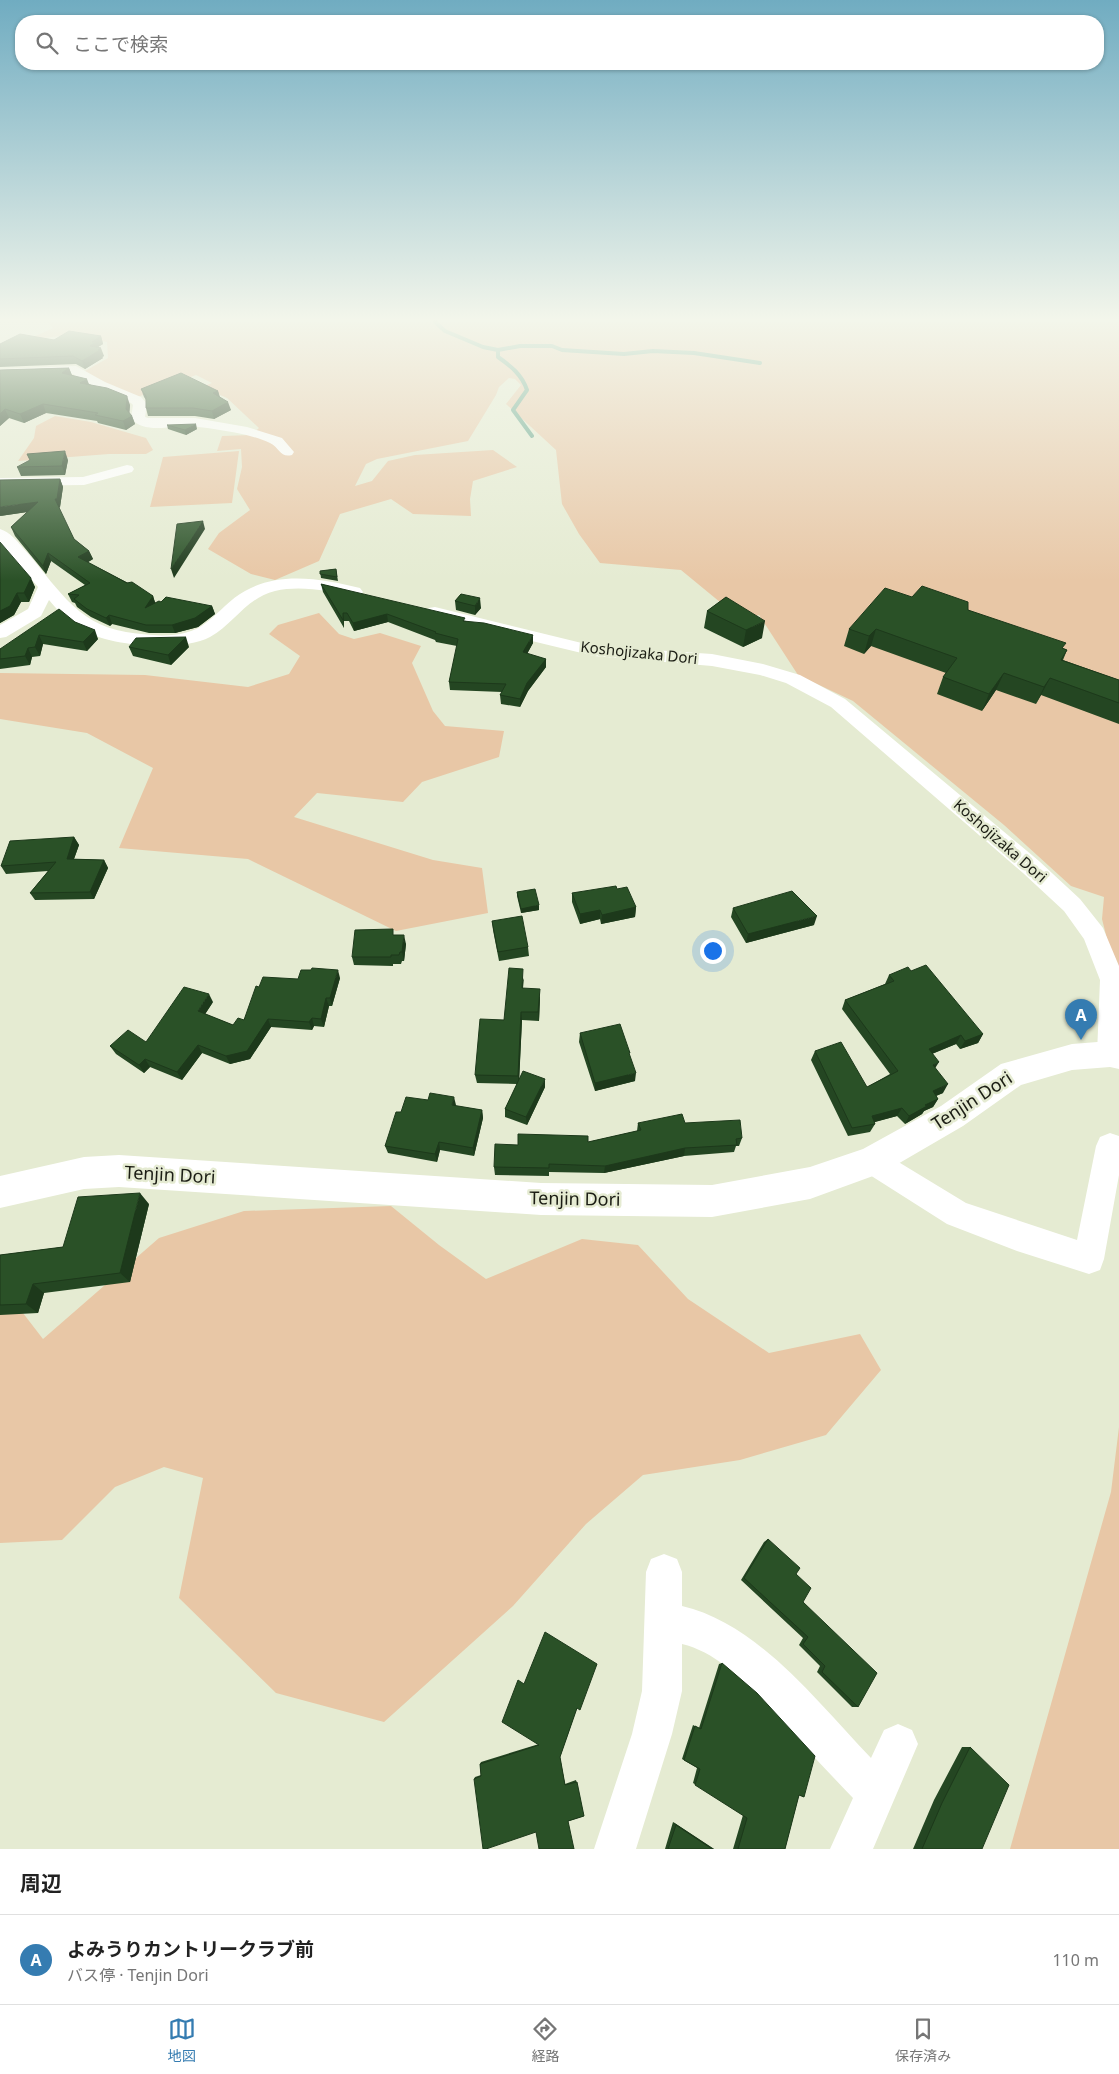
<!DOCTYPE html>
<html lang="ja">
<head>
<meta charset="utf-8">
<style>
	:root { --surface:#fff; --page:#f6f6f6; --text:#222; --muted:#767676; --line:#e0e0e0; --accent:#357cb1 }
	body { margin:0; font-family:"Noto Sans","Noto Sans JP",sans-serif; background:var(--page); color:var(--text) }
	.you { position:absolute; left:712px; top:950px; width:18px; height:18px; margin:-12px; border:4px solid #fff; border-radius:50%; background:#1a73e8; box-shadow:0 0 0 8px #1a73e833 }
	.badge { display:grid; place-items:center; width:32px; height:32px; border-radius:50%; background:var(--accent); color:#fff; font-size:16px; font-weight:700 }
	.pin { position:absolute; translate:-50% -41px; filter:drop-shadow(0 1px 2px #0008) }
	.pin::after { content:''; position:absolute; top:26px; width:18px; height:15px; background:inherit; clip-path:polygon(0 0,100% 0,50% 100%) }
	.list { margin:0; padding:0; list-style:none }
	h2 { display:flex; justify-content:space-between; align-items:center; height:65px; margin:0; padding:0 20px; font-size:21px }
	h2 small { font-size:16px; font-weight:400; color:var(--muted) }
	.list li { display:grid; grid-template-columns:32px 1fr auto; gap:15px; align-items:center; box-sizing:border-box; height:90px; padding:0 20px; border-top:1px solid var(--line) }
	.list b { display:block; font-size:19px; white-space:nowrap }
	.list p { margin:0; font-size:16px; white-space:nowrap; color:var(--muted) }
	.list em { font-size:16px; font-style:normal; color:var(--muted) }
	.icon { flex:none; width:28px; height:28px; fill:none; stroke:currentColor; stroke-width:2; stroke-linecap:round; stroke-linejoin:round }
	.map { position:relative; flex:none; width:1119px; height:1849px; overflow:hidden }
	.search { position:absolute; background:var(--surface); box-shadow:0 1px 4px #0004; left:15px; right:15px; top:15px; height:55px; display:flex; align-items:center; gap:12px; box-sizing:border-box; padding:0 18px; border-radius:20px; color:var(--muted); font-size:19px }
	.sheet { height:155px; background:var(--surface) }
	nav { display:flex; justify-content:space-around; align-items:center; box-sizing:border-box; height:70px; border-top:1px solid var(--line); background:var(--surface); font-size:14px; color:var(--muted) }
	nav a { display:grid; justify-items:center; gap:2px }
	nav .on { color:var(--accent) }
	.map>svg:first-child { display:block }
	.green { fill:#e8c7a6 }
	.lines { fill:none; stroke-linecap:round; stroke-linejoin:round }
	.stream { stroke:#5da187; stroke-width:4 }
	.street { fill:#fff; fill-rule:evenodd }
	.secondary { fill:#fff; fill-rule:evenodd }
	.wall { fill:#244622 }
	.shaded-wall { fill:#1d391b }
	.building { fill:#2a5127; stroke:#1d391b }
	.labels { text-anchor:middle; stroke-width:5; stroke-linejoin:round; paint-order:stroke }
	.street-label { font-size:15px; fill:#1b1d14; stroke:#e5ebd2 }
	.near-street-label { font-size:18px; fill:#1b1d14; stroke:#e5ebd2 }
</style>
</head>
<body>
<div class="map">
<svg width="1119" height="1849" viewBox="0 0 1119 1849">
	<rect width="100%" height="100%" fill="#e5ebd2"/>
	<path class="green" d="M48 322H1119V987L1102 919 1104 897 1071 886 1004 825 853 701 798 675 759 615 743 621 681 570 600 563 579 534 562 504 556 450 506 404 521 385 515 379 509 378 499 387 496 395 468 441 377 459 366 464 355 486 372 481 388 461 415 455 493 450 517 467 473 481 470 499 471 516 413 514 391 499 340 514 319 561 275 580 251 574 208 549 219 533 250 510 237 489 242 467 241 449 217 451 222 436 251 435 259 428 227 398 202 387 212 383 196 375 135 398 104 383 85 371 108 358 107 342 68 335 27 340 53 328Z
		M55 416 91 422 146 438 153 450 146 454H109L18 461 34 438 36 426Z
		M239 451 232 503 150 507 163 457Z
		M319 613 339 634 354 639 380 633 421 646 412 663 433 711 445 726 504 731 499 757 422 782 403 802 317 793 294 817 433 860 482 868 488 913 396 931 248 859 119 848 153 768 87 733 0 719V673L145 675 248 687 289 674 300 656 269 634 278 625Z
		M391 1206 439 1245 486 1279 582 1239 638 1245 688 1299 769 1353 860 1334 881 1370 826 1435 740 1460 643 1475 586 1524 513 1606 384 1722 276 1693 179 1598 203 1478 164 1467 115 1487 62 1540 0 1543V1303L16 1304 43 1339 159 1238 244 1211Z
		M1119 1427V1849H1010L1111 1492Z"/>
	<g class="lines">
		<path class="stream" d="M435 322 445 331 483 347 498 350 520 346H552L562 350 624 354 653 351 694 353 760 363
			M498 350V357C511 366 522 375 527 390L513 410 532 436"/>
		<path class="street" d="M76 366 105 382 141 397 147 404 145 417 148 418H195L247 427 282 438 294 452 292 455C280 458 280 448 270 443 253 435 232 432 214 429 205 428 196 426 187 426 170 426 143 434 131 418L133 405 131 403 95 388 73 374 0 377V369Z
			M127 465 132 466 134 469 132 472 84 485 0 486V478L83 477Z
			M0 529C10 532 17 541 23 548 55 583 75 624 126 632 152 636 186 640 207 622 220 612 230 599 245 591 280 571 323 579 360 588L363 592 360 596 354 597C329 591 301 585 275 591 246 598 234 624 210 637 180 653 108 646 80 629 68 621 58 611 49 600L41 616 6 637 0 638V625L28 609 38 587 0 543Z
			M435 607 594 646 712 654 763 664 800 675 845 699 1039 861 1080 899 1103 928 1119 966V1062L1110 1065 1101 1062 1097 1054 1100 980 1084 939 1064 911 1023 873 831 707 786 683 760 675 712 666 594 656 429 616 426 612 429 608Z
			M1110 1133 1119 1136V1175L1104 1259 1100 1270 1089 1274 1017 1251 947 1224 862 1170 858 1161 862 1152 872 1148 882 1152 966 1203 1077 1240 1096 1146 1100 1137Z
			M664 1554 677 1559 682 1572V1606C759 1624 818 1703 871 1758L884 1730 898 1724 912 1730 918 1744 873 1849H830L853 1798C831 1775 810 1753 789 1730 761 1699 725 1654 682 1644V1691L672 1734 636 1849H594L632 1734 642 1691 646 1572 651 1559Z"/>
		<path class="secondary" d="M1110 1041 1119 1043V1069L1110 1067 1072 1070 1021 1085 963 1126 884 1172 810 1199 712 1217 541 1215 119 1187 84 1189 0 1208V1176L84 1157 119 1155 541 1183 712 1185 810 1167 863 1149 941 1106 1001 1064 1072 1044Z"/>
	</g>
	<path class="wall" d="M101 336 103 344 98 347 104 356 102 357 103 358 85 369 76 364 0 367V344Z
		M69 368 72 375 130 405 129 413 132 416 135 424 126 430 98 423 97 421 46 413 24 423 9 418 0 426V370Z
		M141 389 218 391 220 397 231 410 214 419 195 416H148L146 408V400L144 397Z
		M167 425 197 429 186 435 168 429Z
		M68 460 65 475 21 476 17 467Z
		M60 479 63 487 60 507 59 508 74 539 89 551 93 559 88 562 153 596 155 603 161 602 212 606 215 614 198 627 175 633H149L112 624 110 626 91 617 77 607 75 603 72 602 68 594 85 585 51 561 46 574 15 536 11 527 27 512 0 516Z
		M0 542 35 587 29 602H21L14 615 0 623Z
		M336 569 338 581 321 578 320 571Z
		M321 584 466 621 533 643 527 654 546 659V667L528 691 520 707 501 704 500 695 502 692 450 690 449 682 457 646 436 642 435 640 388 622 354 631 349 621H344V628L323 592Z
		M461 594 481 608 475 615 456 610 455 601Z
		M726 597 762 638 743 647 704 628 707 611Z
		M912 597 968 610 1067 650 1063 660 1119 680V724L1041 695 1036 704 996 690 982 711 937 694 943 677 946 673 871 646 864 654 844 646 849 629Z
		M75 622 98 639 87 651 43 644 40 656 32 657 30 665 0 669V649Z
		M129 647H189L171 665 133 656Z
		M74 837 79 845 74 859 104 860 108 868 94 899 35 900 30 893 48 871 6 874 1 866Z
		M617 889 636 907 635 917 601 924 600 919 580 924 572 902V893Z
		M517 892 539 910 521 913 517 896Z
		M733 908 814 925 746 943 731 917Z
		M492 921 528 947 529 956 499 961 493 930Z
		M395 935 406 944 404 961H402L401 964H393V966L354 965 352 957Z
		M911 971 983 1034 978 1043 960 1049 956 1044 932 1054 935 1069 943 1093 936 1096 938 1099 933 1107 924 1111 922 1114 905 1124 897 1116 874 1122 875 1124 870 1132 848 1136 811 1060 815 1051 867 1087 890 1074 842 1009 845 1000 885 984 889 975Z
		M340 978 332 1006H329L324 1027 314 1026 312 1030 271 1027 250 1059 230 1064 202 1053 182 1080 150 1067 144 1073 116 1054 110 1046 146 1042 213 1002 205 1014 233 1025 244 1020 259 987 298 979Z
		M524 978 523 988 540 997 539 1021 522 1020 519 1080 545 1087 527 1125 505 1117V1109L517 1084 477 1083 475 1075 504 1020Z
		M580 1033 635 1081 595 1091 579 1042Z
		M456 1106 482 1110 483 1118 474 1156 440 1150 437 1162 388 1153 385 1146 401 1112Z
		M638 1123H685L742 1138 739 1146H736L734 1152 684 1156 604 1173 549 1172V1176L495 1175 494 1167 518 1145 588 1142 637 1131Z
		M149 1204 130 1282 44 1293 38 1313 0 1315V1255L63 1247Z
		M768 1539 796 1574 803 1602 858 1707H852L817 1672 820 1666 799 1645 803 1638 741 1580 764 1542Z
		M722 1663 804 1797 799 1795 785 1849H733L743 1815 693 1783 697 1768 682 1759 693 1725 699 1728 719 1664Z
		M524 1684 577 1708 560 1757 565 1784 576 1780 584 1816 536 1832 474 1779 475 1777 481 1775 480 1764 481 1762 539 1744Z
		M962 1747H970L982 1849H913L934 1800Z
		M673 1822 714 1849H665Z"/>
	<path class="shaded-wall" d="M101 336 103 344 98 347 101 348 104 356 102 357 103 358 85 369 82 361 90 346 92 342Z
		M69 368 72 376 62 373Z
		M87 379 90 387 80 383Z
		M218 391 220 400 213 393Z
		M127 396 130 405 129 418 132 416 135 424 126 430 123 421 126 409Z
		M228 402 231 410 214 419 212 411Z
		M43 404 46 413 24 423 20 414Z
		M5 409 9 418 0 426V414Z
		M196 424 197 429 186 435 185 430Z
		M65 451 68 460 65 475 62 466Z
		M60 479 63 487 60 507 58 508 55 499Z
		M38 502 41 510 0 516V507Z
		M203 521 205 529 174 578 171 569Z
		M89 551 93 559 82 566 78 557Z
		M48 553 51 561 46 574 43 566Z
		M31 578 35 587 29 602 24 593Z
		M17 593 21 602 14 615 0 623V611Z
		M153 596 156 605 145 608Z
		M480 598 481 608 475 615V606Z
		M212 606 215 614 198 627 175 633 172 625Z
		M343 613 344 621V628L343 620Z
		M387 614 388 622 354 631 353 623Z
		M109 615 112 624 110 626 106 618Z
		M765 621 762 638 743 647 746 630Z
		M876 629 871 646 864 654 869 636Z
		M95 630 98 639 87 651 83 642Z
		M39 635 43 644 40 656 35 647Z
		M533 635V643L523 661V652Z
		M186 637 189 647 171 665 168 655Z
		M28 648 32 657 30 665 25 656Z
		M546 659V667L528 691 520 707V699L527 683Z
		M1004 673 996 690 982 711 989 694Z
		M1050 678 1041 695 1036 704 1044 687Z
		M74 837 79 845 71 867 67 859Z
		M104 860 108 868 94 899 90 892Z
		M539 905V910L521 913V909Z
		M636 907 635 917 601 924 602 915Z
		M600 910V919L580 924V914Z
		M817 916 814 925 746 943 748 934Z
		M404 935 406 944 404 961 402 952Z
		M338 970 340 978 332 1006 330 998Z
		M540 989V997L539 1021 538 1012Z
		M209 994 213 1002 202 1019 198 1011Z
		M326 998 329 1006 324 1027 321 1019Z
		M521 1012 522 1020 519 1084 518 1076Z
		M312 1018 314 1026 312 1030 309 1022Z
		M268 1019 271 1027 250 1059 230 1064 226 1056Z
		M983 1034 978 1043 960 1049 965 1041Z
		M961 1035 956 1044 924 1057 929 1049Z
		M198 1045 202 1053 182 1080 177 1072Z
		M145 1059 150 1067 144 1073 139 1065Z
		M939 1062 934 1070 933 1065Z
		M636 1073 635 1081 595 1091V1083Z
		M545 1079V1087L527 1125 526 1117Z
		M948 1084 943 1093 928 1099 933 1091Z
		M454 1097 456 1105 454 1113 452 1105Z
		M938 1099 933 1107 924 1111 922 1114 905 1124 909 1116 925 1105Z
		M902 1108 897 1116 868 1124 872 1116Z
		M482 1110 483 1118 474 1156 473 1148Z
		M439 1142 440 1150 437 1162 435 1154Z
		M685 1148 684 1156 604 1173 605 1166Z
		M140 1193 149 1204 130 1282 120 1273Z
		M33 1284 44 1293 38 1313 26 1304Z
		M673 1822 714 1849H712L676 1825Z"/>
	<path class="building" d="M69 331 101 336 92 342H96L90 346 101 348 98 350H100L82 361 73 356 0 359V344L20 334 54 340Z
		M69 368 62 373 87 379 80 383 107 388 127 396 126 409 132 416 123 421 95 415 98 413 43 404 20 414 5 409 0 414V370Z
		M181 373 218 391 213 393 228 402 212 411 193 408H146V396L141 389Z
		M196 424 185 430 167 425Z
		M65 451 62 466 17 467 30 460 27 454Z
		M60 479 57 499H55L74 539 89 551 78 557 127 583 132 582 153 596 145 608 159 601 161 602 166 597 212 606 195 618 172 625H146L109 615 106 618 87 609 74 599 79 595 68 594 90 583 48 553 43 566 11 527 38 502 0 507V480Z
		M203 521 191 540 171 569 177 524Z
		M0 542 31 578 24 593H17L10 606 0 611Z
		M336 569 337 577 320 574V571Z
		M321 584 465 618 463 621 484 623 533 635 523 652 546 659 527 683 520 699 500 695 506 684 449 682 458 639 435 633 436 632 387 614 353 623 347 613H343V620Z
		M922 586 968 602V610L1066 643 1062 648 1067 650 1061 660 1119 680V703L1050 678 1044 687 1004 673 989 694 943 677 957 658 876 629 869 636 849 629 885 588 912 597Z
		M461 594 480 598 475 606 455 601Z
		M726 597 765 621 746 630 707 611Z
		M59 609 75 622 95 630 83 642 39 635 35 647 28 648 25 656 0 659V649Z
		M186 637 168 655 129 647 136 638Z
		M74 837 67 859 104 860 90 892 30 893 56 862 1 866 10 841Z
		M616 886 617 889 627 887 636 907 602 915 600 910 580 914 572 893Z
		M535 889 539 905 521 909 517 892Z
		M792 891 817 916 748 934 733 908Z
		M522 916 528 947 498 952 492 921Z
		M393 929V935H404L402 952H400L399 955H391V957H352L355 930Z
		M926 965 983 1034 965 1041 961 1035 929 1049 939 1062 933 1065 948 1084 933 1091 938 1099 925 1105 927 1106 909 1116 902 1108 872 1116 875 1124 852 1128 815 1051 841 1042 867 1087 898 1071 845 1000 894 981 889 975 908 967 911 971Z
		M312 968 338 970 330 998H326L321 1019 312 1018 309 1022 268 1019 247 1051 226 1056 198 1045 177 1072 145 1059 139 1065 110 1046 128 1030 146 1042 184 987 209 994 198 1011 233 1025 238 1018 244 1020 256 986 259 987 263 977 298 979 301 970H311Z
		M509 968 523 969 522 988 540 989 538 1012H521L518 1076 475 1075 480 1019 504 1020Z
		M620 1024 630 1053H629L636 1073 595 1083 580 1033Z
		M523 1071 545 1079 526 1117 505 1109Z
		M430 1093 454 1097 452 1105 482 1110 473 1148 439 1142 435 1154 385 1146 396 1112H401L406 1097 428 1100Z
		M682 1114 685 1123 740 1120 742 1138 736 1139 737 1145 685 1148 605 1166 549 1164V1168L494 1167 495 1144 518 1145V1134L588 1136V1142L641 1130 638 1123Z
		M140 1193 120 1273 33 1284 26 1304 0 1305V1255L63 1247 78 1197Z
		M768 1539 800 1568 796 1574 811 1588 803 1602 877 1673 858 1707 822 1672 825 1666 803 1644 808 1637 744 1578Z
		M545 1632 597 1664 580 1710 577 1708 560 1757 565 1785 577 1782 584 1816 568 1821 574 1849H539L536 1832 486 1849H483L474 1779 481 1776 480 1764 539 1745 502 1722 518 1680 524 1684Z
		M722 1663 757 1693 815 1756 804 1797 799 1795 785 1849H738L747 1818 695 1785 700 1769 684 1760 695 1726 701 1729Z
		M970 1747 1009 1785 982 1849H922L942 1803Z
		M676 1825 712 1849H668Z"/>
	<linearGradient id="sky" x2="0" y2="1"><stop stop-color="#70acc1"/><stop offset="0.55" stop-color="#f3f6eb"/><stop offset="1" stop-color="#f3f6eb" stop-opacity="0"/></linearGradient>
	<rect width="1119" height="581" fill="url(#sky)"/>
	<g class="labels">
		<g class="street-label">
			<text transform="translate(639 653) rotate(6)" y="5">Koshojizaka Dori</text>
			<text transform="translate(1000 841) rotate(41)" y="5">Koshojizaka Dori</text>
		</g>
		<g class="near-street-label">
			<text transform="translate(972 1101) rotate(-33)" y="6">Tenjin Dori</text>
			<text transform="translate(170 1175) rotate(3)" y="6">Tenjin Dori</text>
			<text transform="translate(575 1199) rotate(1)" y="6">Tenjin Dori</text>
		</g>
	</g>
</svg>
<div class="you"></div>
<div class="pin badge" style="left:1081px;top:1040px">A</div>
<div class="search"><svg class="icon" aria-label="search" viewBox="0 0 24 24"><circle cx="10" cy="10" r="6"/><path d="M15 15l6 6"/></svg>ここで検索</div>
</div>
<section class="sheet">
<h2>周辺<small></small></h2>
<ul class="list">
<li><span class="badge">A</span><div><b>よみうりカントリークラブ前</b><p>バス停 · Tenjin Dori</p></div><em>110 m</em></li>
</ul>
</section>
<nav>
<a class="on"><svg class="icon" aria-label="map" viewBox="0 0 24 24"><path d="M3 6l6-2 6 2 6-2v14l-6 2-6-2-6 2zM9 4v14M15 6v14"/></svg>地図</a>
<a><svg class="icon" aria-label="directions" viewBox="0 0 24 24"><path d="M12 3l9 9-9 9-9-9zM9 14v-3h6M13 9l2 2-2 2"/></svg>経路</a>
<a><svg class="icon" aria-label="saved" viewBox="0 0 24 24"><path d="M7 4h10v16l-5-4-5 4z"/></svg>保存済み</a>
</nav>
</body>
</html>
